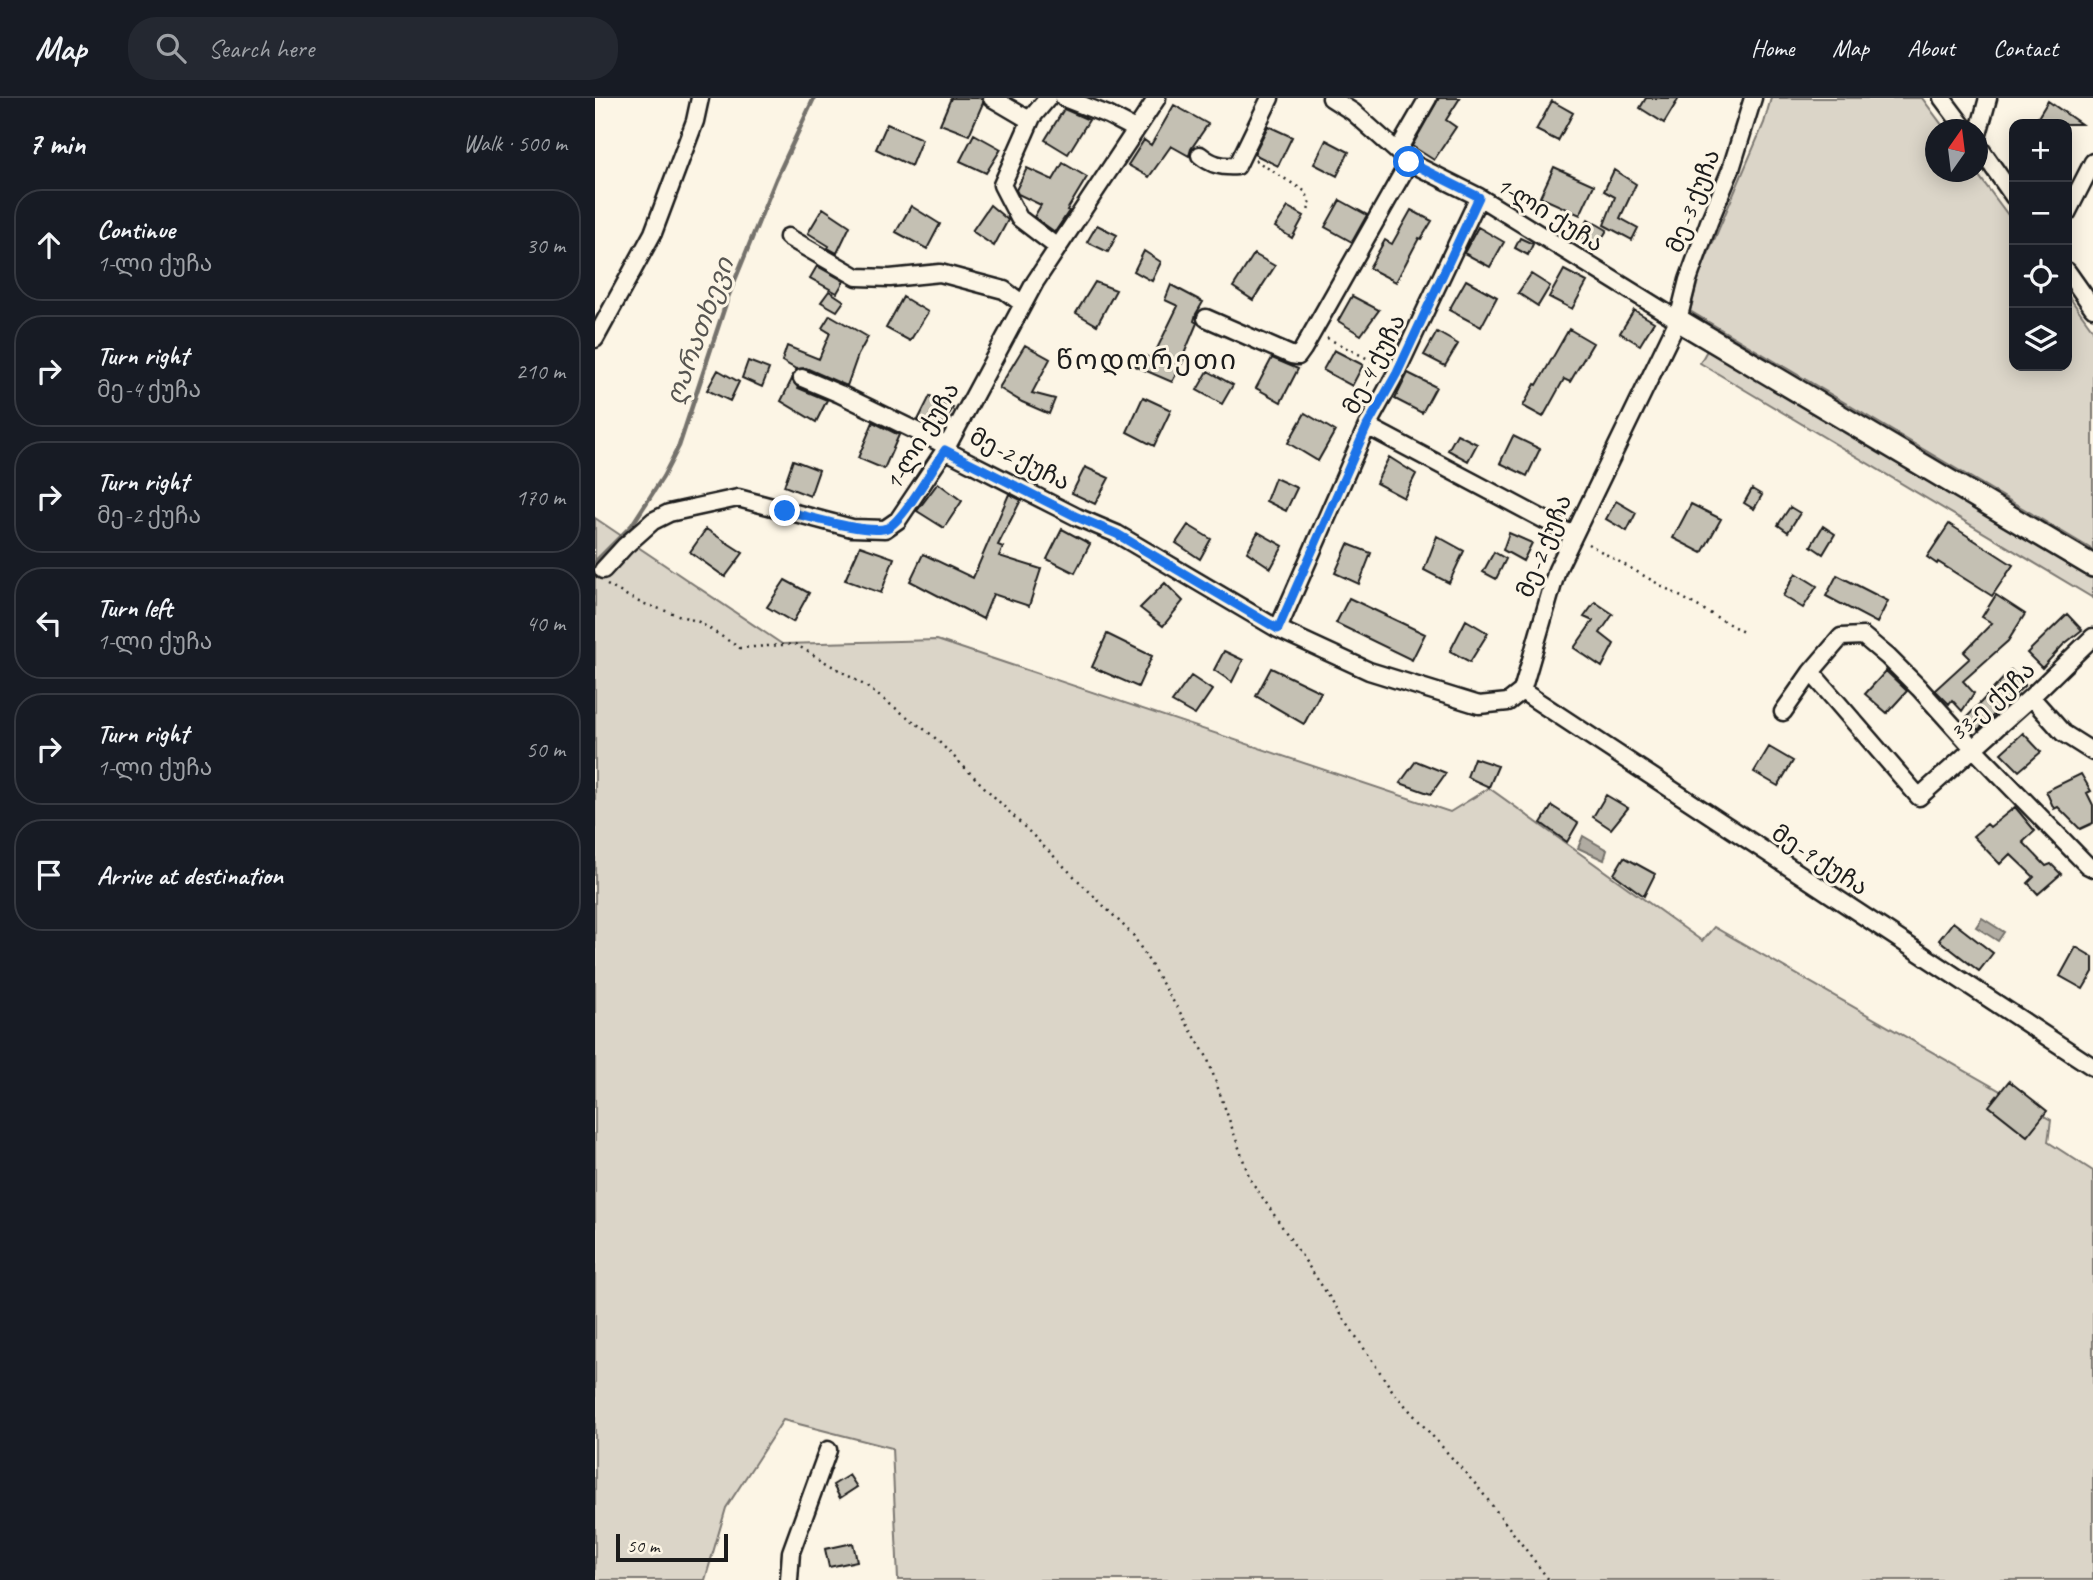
<!DOCTYPE html>
<html lang="en">
<head>
<meta charset="utf-8">
<style>
	:root { --surface:#171b24; --page:#242831; --text:#f1f3f6; --muted:#9ea1a6; --line:#363941 }
	body { margin:0; font-family:Caveat,"Noto Sans Georgian",sans-serif; background:var(--page); color:var(--text) }
	.controls { position:absolute; right:21px; top:21px; display:grid; overflow:hidden; border-radius:14px; box-shadow:0 4px 18px #0003 }
	.controls button { width:63px; height:63px; display:grid; place-items:center; padding:0; border:0; border-bottom:2px solid var(--line); background:var(--surface); color:var(--text); font:35px sans-serif }
	.compass { position:absolute; left:1330px; top:21px; width:63px; height:63px; border-radius:50%; background:var(--surface); box-shadow:0 4px 18px #0003; rotate:14deg }
	.scale { position:absolute; left:21px; bottom:18px; width:112px; box-sizing:border-box; padding-left:7px; border:4px solid #1c1c1c; border-top:0; font-size:19px; line-height:24px; white-space:nowrap; color:#1c1c1c; -webkit-text-stroke:5px #fcf5e5; paint-order:stroke }
	.stop { position:absolute; width:21px; height:21px; margin:-16px; border:5px solid #1a73e8; border-radius:50%; background:#fff }
	.stop.end { background:#1a73e8; border-color:#fff; box-shadow:0 2px 7px #0008 }
	.list { margin:0; padding:0; list-style:none }
	h2 { display:flex; justify-content:space-between; align-items:center; height:91px; margin:0; padding:0 28px; font-size:30px }
	h2 small { font-size:23px; font-weight:400; color:var(--muted) }
	.list li { display:grid; grid-template-columns:46px 1fr auto; gap:21px; align-items:center; box-sizing:border-box; height:112px; margin:0 14px 14px; padding:0 14px; border:2px solid var(--line); border-radius:28px }
	.list b { display:block; font-size:26px; white-space:nowrap }
	.list p { margin:0; font-size:23px; white-space:nowrap; color:var(--muted) }
	.list em { font-size:23px; font-style:normal; color:var(--muted) }
	.icon { flex:none; width:38px; height:38px; fill:none; stroke:currentColor; stroke-width:2; stroke-linecap:round; stroke-linejoin:round }
	.map { position:relative; flex:none; width:1498px; height:1482px; overflow:hidden }
	header { display:flex; align-items:center; gap:42px; box-sizing:border-box; height:98px; padding:0 35px; background:var(--surface); border-bottom:2px solid var(--line) }
	header strong { font-size:33px }
	nav { display:flex; gap:38px; margin-inline-start:auto; font-size:24px }
	.search { width:490px; height:63px; background:var(--page); display:flex; align-items:center; gap:18px; box-sizing:border-box; padding:0 24px; border-radius:28px; color:var(--muted); font-size:26px }
	main { display:flex }
	aside { flex:1; background:var(--surface) }
	.map>svg:first-child { display:block }
	.green { fill:#dbd5c8; stroke:#7c7872; stroke-width:2 }
	.water { fill:#b0aba1; stroke:#75726c; stroke-width:2 }
	.lines { fill:none; stroke-linecap:round; stroke-linejoin:round }
	.stream { stroke:#75726c; stroke-width:4.5 }
	.building { fill:#c4c0b3; stroke:#1c1c1c; stroke-width:2 }
	.minor-casing { stroke:#1c1c1c; stroke-width:21 }
	.major-casing { stroke:#1c1c1c; stroke-width:26 }
	.path { stroke:#1c1c1c; stroke-width:2.5; stroke-dasharray:2 5; stroke-linecap:butt }
	.minor { stroke:#fcf5e5; stroke-width:16 }
	.major { stroke:#fcf5e5; stroke-width:21 }
	.route { stroke:#1a73e8; stroke-width:9 }
	.labels { text-anchor:middle; stroke-width:6; stroke-linejoin:round; paint-order:stroke }
	.street-label { font-size:24px; fill:#1c1c1c; stroke:#fcf5e5 }
	.water-label { font-size:26px; font-style:italic; fill:#575551; stroke:#fcf5e5 }
	.quarter-label { font-size:28px; letter-spacing:2px; fill:#1c1c1c; stroke:#fcf5e5 }
</style>
</head>
<body>
<header>
<strong>Map</strong>
<div class="search"><svg class="icon" aria-label="search" viewBox="0 0 24 24"><circle cx="10" cy="10" r="6"/><path d="M15 15l6 6"/></svg>Search here</div>
<nav><a>Home</a><a>Map</a><a>About</a><a>Contact</a></nav>
</header>
<main>
<aside>
<h2>7 min<small>Walk · 500 m</small></h2>
<ul class="list">
<li><svg class="icon" aria-label="ahead" viewBox="0 0 24 24"><path d="M12 20V5M6 11l6-6 6 6"/></svg><div><b>Continue</b><p>1-ლი ქუჩა</p></div><em>30 m</em></li>
<li><svg class="icon" aria-label="right" viewBox="0 0 24 24"><path d="M7 20v-9h11M14 6l5 5-5 5"/></svg><div><b>Turn right</b><p>მე-4 ქუჩა</p></div><em>210 m</em></li>
<li><svg class="icon" aria-label="right" viewBox="0 0 24 24"><path d="M7 20v-9h11M14 6l5 5-5 5"/></svg><div><b>Turn right</b><p>მე-2 ქუჩა</p></div><em>170 m</em></li>
<li><svg class="icon" aria-label="left" viewBox="0 0 24 24"><path d="M17 20v-9H6M10 6l-5 5 5 5"/></svg><div><b>Turn left</b><p>1-ლი ქუჩა</p></div><em>40 m</em></li>
<li><svg class="icon" aria-label="right" viewBox="0 0 24 24"><path d="M7 20v-9h11M14 6l5 5-5 5"/></svg><div><b>Turn right</b><p>1-ლი ქუჩა</p></div><em>50 m</em></li>
<li><svg class="icon" aria-label="arrive" viewBox="0 0 24 24"><path d="M6 21V4h12l-3 4 3 4H6"/></svg><div><b>Arrive at destination</b></div></li>
</ul>
</aside>
<div class="map">
<svg width="1498" height="1482" viewBox="0 0 1498 1482">
	<rect width="100%" height="100%" fill="#fcf5e5"/>
	<filter id="ink" filterUnits="userSpaceOnUse"><feTurbulence type="fractalNoise" baseFrequency=".0143" numOctaves="2"/><feDisplacementMap in="SourceGraphic" scale="14" xChannelSelector="R" yChannelSelector="G"/><feConvolveMatrix kernelMatrix="1 2 1 2 8 2 1 2 1" color-interpolation-filters="sRGB"/></filter>
	<g filter="url(#ink)">
		<path class="green" d="M1176 0H1327L1350 31 1340 32V74H1381L1419 125V268H1472V196L1498 232V452L1095 213 1105 175 1169 25Z
			M1114 249 1498 477V500L1105 265Z
			M0 420 187 546 342 542 855 714 894 690 1107 843 1119 829 1456 1022 1453 1044 1498 1073V1482H303L297 1350 188 1322 131 1410 110 1482H0Z"/>
		<path class="water" d="M988 738 1012 752 1009 762 983 750Z
			M1387 820 1409 834 1403 843 1381 829Z"/>
		<g class="lines">
			<path class="stream" d="M0 464 37 427 68 379 84 348 133 199 181 81 219 0"/>
		</g>
		<path class="building" d="M356 0H387L388 5 374 37 345 26Z
			M844 0H865L851 22 861 29 839 62 817 48Z
			M1051 0H1084L1069 25 1045 10Z
			M957 3 978 15 963 43 941 32Z
			M1453 3 1486 26H1439Z
			M579 7 613 26 596 51 594 58 576 48 554 79 533 67 549 42 556 47Z
			M469 11 494 22 473 56 450 42Z
			M292 26 327 41 316 68 281 51Z
			M673 28 697 39 683 68 659 56Z
			M379 36 406 51 391 75 365 63Z
			M731 42 754 54 742 78 719 66Z
			M468 65 492 79 472 112 474 113 460 134 439 119 446 107 423 96 421 92 432 70 458 82Z
			M959 69 999 87 985 117 945 99Z
			M1019 72 1041 86 1025 120 1043 130 1037 142 1009 127 1020 99 1009 93Z
			M745 102 772 117 757 144 730 129Z
			M395 107 413 122 399 148 377 133Z
			M316 108 345 126 332 151 301 134Z
			M693 109 709 118 697 140 680 129Z
			M228 110 255 128 242 155 233 150 234 148 213 135Z
			M816 112 837 123 826 141 824 140 801 184 774 170 790 142 797 146Z
			M993 121 1012 132 1002 149 983 138Z
			M502 127 522 137 513 154 492 144Z
			M883 129 909 144 895 169 869 155Z
			M925 140 938 146 933 157 920 150Z
			M549 153 566 164 557 183 539 173Z
			M659 156 680 168 658 202 638 189Z
			M222 168 249 183 242 195 215 180Z
			M969 172 992 184 977 211 954 199Z
			M936 176 955 188 943 208 923 195Z
			M871 182 902 199 886 229 854 212Z
			M500 184 521 192 502 227 481 215Z
			M576 187 608 204 601 216 599 223 602 225 589 256 591 258 577 284 540 268 546 256 557 261 583 208 570 202Z
			M234 193 249 203 242 213 226 204Z
			M757 198 784 212 766 237 743 223Z
			M308 199 333 214 315 243 291 230Z
			M1039 212 1059 224 1045 247 1025 235Z
			M235 217 273 239 263 257 252 288 211 270 201 271 187 263 192 248 224 261 235 235 227 230Z
			M974 231 998 245 975 284 969 281 948 319 928 308 940 286 942 287Z
			M842 234 863 246 850 268 829 257Z
			M430 247 455 261 437 295 460 301 454 316 427 304 404 290Z
			M739 252 768 267 757 288 728 272Z
			M677 260 703 271 686 304 661 290Z
			M153 263 174 271 167 289 147 280Z
			M123 272 144 284 135 303 112 292Z
			M613 273 638 287 627 306 602 292Z
			M813 275 841 289 827 315 800 301Z
			M197 281 203 290 232 302 221 324 186 303Z
			M335 298 358 310 344 332 323 322Z
			M548 299 576 312 559 348 532 334Z
			M710 315 740 333 723 363 693 345Z
			M278 324 304 337 289 371 263 360Z
			M862 336 882 346 873 363 853 352Z
			M918 338 945 351 932 378 905 365Z
			M794 359 821 376 809 400 781 385Z
			M198 362 224 372 215 398 189 388Z
			M490 369 514 380 500 406 477 395Z
			M680 380 702 390 691 413 671 403Z
			M343 385 367 403 349 430 322 413Z
			M1157 391 1167 397 1159 411 1149 405Z
			M414 396 426 402 403 447 408 449 404 458 446 471 434 508 398 496 388 521 315 483 328 456 378 480Z
			M1021 403 1041 415 1032 433 1011 421Z
			M1096 406 1126 421 1107 455 1078 440Z
			M1195 409 1205 415 1193 434 1183 427Z
			M1354 426 1418 467 1397 498 1343 464 1342 466 1332 459Z
			M593 427 616 441 605 461 581 445Z
			M1228 428 1240 436 1228 456 1216 448Z
			M111 431 148 455 130 479 95 454Z
			M467 431 495 446 480 475 452 461Z
			M663 434 688 448 676 470 652 454Z
			M914 435 937 445 928 463 908 452Z
			M842 438 869 453 854 485 829 472Z
			M753 446 776 455 764 486 740 475Z
			M265 448 299 460 286 495 250 482Z
			M899 454 911 461 901 481 888 474Z
			M1201 475 1222 488 1208 510 1188 498Z
			M1242 477 1293 503 1282 525 1231 498Z
			M190 482 214 495 198 524 172 509Z
			M570 485 588 503 568 528 545 510Z
			M1401 497 1430 516 1413 543 1368 583 1379 595 1367 613 1357 602 1354 606 1340 592 1375 560 1369 554 1397 525 1387 519Z
			M754 500 830 536 817 562 741 525Z
			M1000 504 1018 516 1005 535 1019 546 1007 569 979 550 998 523 989 519Z
			M1472 516 1487 532 1468 547 1447 570 1432 555Z
			M871 522 893 535 875 564 855 553Z
			M512 536 557 558 543 589 497 569Z
			M629 553 648 562 637 584 619 572Z
			M676 570 726 594 709 626 661 598Z
			M1416 572 1430 587 1383 632 1372 619Z
			M1291 573 1312 593 1292 615 1270 596Z
			M596 578 617 592 600 617 577 604Z
			M1428 635 1446 654 1424 673 1406 655Z
			M1174 649 1198 663 1183 688 1159 674Z
			M879 660 903 668 894 689 872 679Z
			M821 663 851 675 836 696 805 685Z
			M1486 676 1496 693 1492 695 1498 707V725L1485 731 1463 709 1459 711 1451 693Z
			M1011 697 1033 710 1016 731 998 719Z
			M957 708 983 725 972 744 946 725Z
			M1420 709 1440 733 1428 744 1451 768 1456 766 1466 776 1443 796 1433 785 1439 779 1415 756 1405 766 1378 738 1392 726 1395 729Z
			M1029 759 1060 776 1049 798 1019 776Z
			M1358 824 1398 855 1384 873 1344 842Z
			M1481 849 1498 859V874L1488 891 1465 878Z
			M1414 983 1452 1013 1432 1038 1394 1008Z
			M254 1377 262 1389 245 1400 238 1387Z
			M258 1445 262 1463 234 1469 230 1451Z"/>
		<g class="lines">
			<defs>
				<path id="minor" d="M397 0 431 20 437 19 453 0
					M469 0 513 17 540 31
					M736 0 758 14 814 64 884 99 1083 222
					M1347 0 1371 32
					M437 19 407 87 424 120 462 149
					M1382 40 1393 0
					M1382 46 1419 99
					M803 52 833 0
					M605 57C617 67 627 69 642 68L675 0
					M1472 115 1498 64
					M193 139 262 179 295 180 345 175 409 192 428 206
					M1472 173 1498 210
					M611 220 696 257 703 258 708 251 814 64
					M0 241 58 135 100 23 105 0
					M207 280 245 296 352 348
					M772 328 978 437
					M350 352 482 419 522 436 683 531 774 573 884 607 913 604 927 593 962 472 1083 222 1093 182 1114 124 1136 71 1158 0
					M8 472 30 448 58 423 74 415 143 400 257 430 290 431 303 422 350 352 440 184 562 0
					M683 531 772 328 801 275 884 99
					M1216 574 1324 699 1436 599 1498 539
					M927 593 1498 969
					M1436 599 1468 635 1498 654
					M1188 614 1216 574 1246 539 1268 538 1293 559 1324 590 1379 651 1492 767 1498 770
					M194 1482 196 1454 233 1352"/>
				<path id="major" d="M1083 222 1498 468"/>
			</defs>
			<use href="#minor" class="minor-casing"/>
			<use href="#major" class="major-casing"/>
			<path class="path" d="M660 62 711 94 715 107 712 115
				M732 240 789 269
				M993 446 1148 534
				M12 487 44 504 104 524 145 550 200 546 269 587 337 637 538 837 612 959 655 1081 799 1295 883 1389 954 1482"/>
			<use href="#minor" class="minor"/>
			<use href="#major" class="major"/>
		</g>
	</g>
	<g class="lines" filter="url(#ink)">
		<path class="route" d="M190 413C211 418 274 437 292 430 308 423 338 369 350 352L482 419 522 436 683 531 772 328 802 275 884 99 814 64"/>
	</g>
	<g class="labels">
		<g class="street-label">
			<text transform="translate(1098 103) rotate(-69)" y="8">მე-3 ქუჩა</text>
			<text transform="translate(955 116) rotate(32)" y="8">1-ლი ქუჩა</text>
			<text transform="translate(779 266) rotate(-63)" y="8">მე-4 ქუჩა</text>
			<text transform="translate(327 338) rotate(-59)" y="8">1-ლი ქუჩა</text>
			<text transform="translate(425 361) rotate(27)" y="8">მე-2 ქუჩა</text>
			<text transform="translate(949 448) rotate(-68)" y="8">მე-2 ქუჩა</text>
			<text transform="translate(1397 603) rotate(-42)" y="8">33-ე ქუჩა</text>
			<text transform="translate(1225 762) rotate(33)" y="8">მე-9 ქუჩა</text>
		</g>
		<g class="water-label">
			<text transform="translate(104 233) rotate(-70)" y="9">ღარათხევი</text>
		</g>
		<g class="quarter-label">
			<text x="552" y="271">წოდორეთი</text>
		</g>
	</g>
</svg>
<div class="controls">
<button>+</button>
<button>−</button>
<button><svg class="icon" aria-label="locate" viewBox="0 0 24 24"><circle cx="12" cy="12" r="6"/><path d="M12 2v4M12 18v4M2 12h4M18 12h4"/></svg></button>
<button><svg class="icon" aria-label="layers" viewBox="0 0 24 24"><path d="M12 4l9 5-9 5-9-5zM3 14l9 5 9-5"/></svg></button>
</div>
<svg class="compass" viewBox="-18 -18 36 36"><path d="M0-13l5 13h-10z" fill="#e53935"/><path d="M0 13l5-13h-10z" fill="#9ea1a6"/></svg>
<div class="scale">50 m</div>
<div class="stop" style="left:814px;top:64px"></div>
<div class="stop end" style="left:190px;top:413px"></div>
</div>
</main>
</body>
</html>
